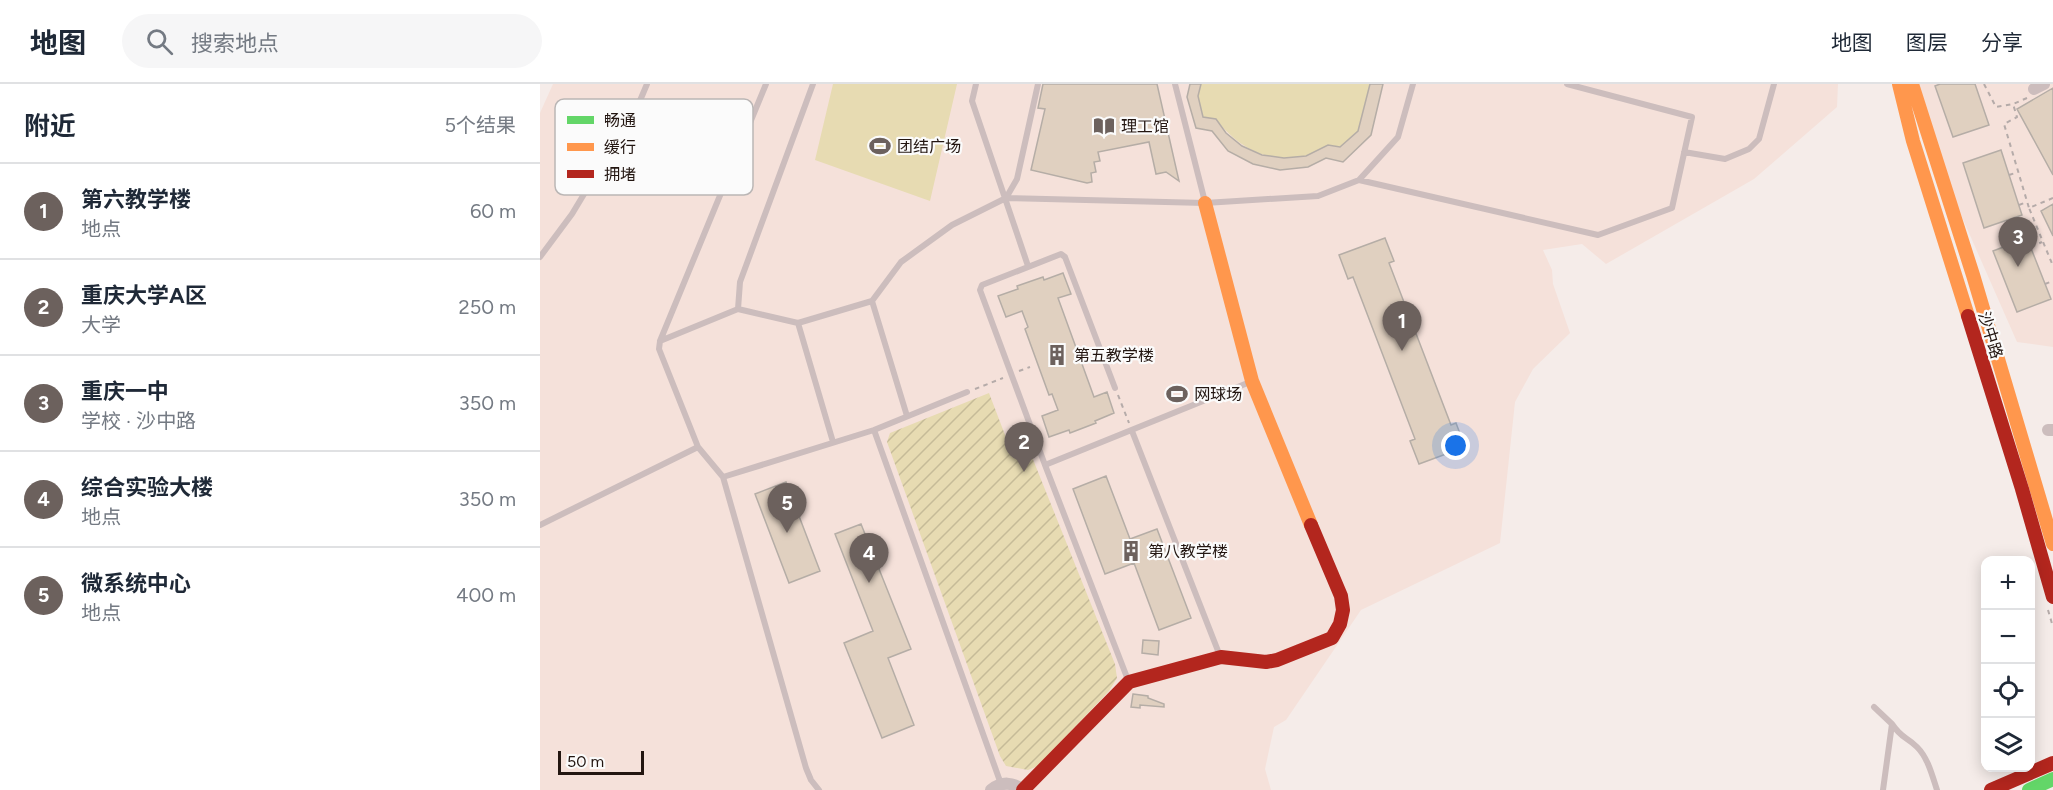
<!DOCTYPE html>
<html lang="zh">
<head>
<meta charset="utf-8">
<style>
	:root { --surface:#fff; --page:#f6f6f7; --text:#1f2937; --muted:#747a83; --line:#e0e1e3; --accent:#6c615d }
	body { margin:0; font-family:Figtree,"Noto Sans SC",sans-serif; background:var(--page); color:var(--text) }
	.controls { position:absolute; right:18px; bottom:18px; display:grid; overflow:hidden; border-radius:12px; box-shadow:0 3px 15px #0003 }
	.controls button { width:54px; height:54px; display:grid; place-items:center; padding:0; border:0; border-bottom:2px solid var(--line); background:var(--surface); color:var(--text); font:30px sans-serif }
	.scale { position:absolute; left:18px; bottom:15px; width:86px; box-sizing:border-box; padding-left:6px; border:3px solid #231611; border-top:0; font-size:16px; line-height:21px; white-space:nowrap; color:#231611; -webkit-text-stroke:4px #fbfbfb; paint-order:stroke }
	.you { position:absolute; left:916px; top:362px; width:21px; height:21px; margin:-15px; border:4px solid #fff; border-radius:50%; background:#1a73e8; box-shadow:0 0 0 9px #1a73e833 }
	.badge { display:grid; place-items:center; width:39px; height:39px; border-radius:50%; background:var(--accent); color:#fff; font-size:20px; font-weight:700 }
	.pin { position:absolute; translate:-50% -50px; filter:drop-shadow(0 2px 3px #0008) }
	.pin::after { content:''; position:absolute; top:32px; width:21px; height:18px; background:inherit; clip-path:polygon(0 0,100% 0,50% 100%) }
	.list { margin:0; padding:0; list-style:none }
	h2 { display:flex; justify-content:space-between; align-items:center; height:78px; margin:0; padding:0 24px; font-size:26px }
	h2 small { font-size:20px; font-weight:400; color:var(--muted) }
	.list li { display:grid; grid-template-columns:39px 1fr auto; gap:18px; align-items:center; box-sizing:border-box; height:96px; padding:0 24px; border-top:2px solid var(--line) }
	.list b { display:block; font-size:22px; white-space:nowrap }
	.list p { margin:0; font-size:20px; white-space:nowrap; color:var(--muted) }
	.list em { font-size:20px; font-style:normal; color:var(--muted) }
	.icon { flex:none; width:33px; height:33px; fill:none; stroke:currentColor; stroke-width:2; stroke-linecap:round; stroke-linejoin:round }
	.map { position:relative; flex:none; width:1513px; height:706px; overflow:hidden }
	header { display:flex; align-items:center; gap:36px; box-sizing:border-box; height:84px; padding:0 30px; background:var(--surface); border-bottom:2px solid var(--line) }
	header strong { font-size:28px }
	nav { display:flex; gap:33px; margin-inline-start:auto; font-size:21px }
	.search { width:420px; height:54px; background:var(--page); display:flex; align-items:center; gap:15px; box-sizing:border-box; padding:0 21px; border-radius:33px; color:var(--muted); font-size:22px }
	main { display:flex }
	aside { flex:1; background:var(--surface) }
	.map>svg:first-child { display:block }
	.built { fill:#f5e1da }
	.garden { fill:url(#garden-furrows) }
	.pitch { fill:#e7dbb2 }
	.building { fill:#e0d0c0; stroke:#b5ada6; stroke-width:1.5 }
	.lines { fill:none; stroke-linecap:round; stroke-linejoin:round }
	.path { stroke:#b5aba9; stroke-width:2; stroke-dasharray:4.5 4.5; stroke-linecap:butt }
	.lane { stroke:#ccbdbd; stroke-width:6 }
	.street { stroke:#ccbdbd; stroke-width:12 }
	.fast { stroke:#63d668; stroke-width:14 }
	.slow { stroke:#ff974d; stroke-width:14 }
	.jam { stroke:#b3261e; stroke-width:14 }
	.labels { text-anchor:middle; stroke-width:4.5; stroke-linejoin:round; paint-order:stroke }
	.poi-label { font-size:16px; fill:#231611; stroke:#fbfbfb; text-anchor:start }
	.street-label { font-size:16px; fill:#231611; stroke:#fbfbfb }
	.key { fill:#fbfbfb; stroke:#bab6b5; stroke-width:1.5 }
	.key-label { font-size:16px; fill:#231611 }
</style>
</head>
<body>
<header>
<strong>地图</strong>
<div class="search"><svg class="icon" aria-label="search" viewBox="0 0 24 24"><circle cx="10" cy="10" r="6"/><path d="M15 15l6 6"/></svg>搜索地点</div>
<nav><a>地图</a><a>图层</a><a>分享</a></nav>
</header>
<main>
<aside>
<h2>附近<small>5个结果</small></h2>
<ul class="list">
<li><span class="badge">1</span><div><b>第六教学楼</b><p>地点</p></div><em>60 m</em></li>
<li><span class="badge">2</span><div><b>重庆大学A区</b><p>大学</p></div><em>250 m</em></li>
<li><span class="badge">3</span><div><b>重庆一中</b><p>学校 · 沙中路</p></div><em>350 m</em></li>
<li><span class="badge">4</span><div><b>综合实验大楼</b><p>地点</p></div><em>350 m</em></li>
<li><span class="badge">5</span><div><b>微系统中心</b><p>地点</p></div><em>400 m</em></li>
</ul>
</aside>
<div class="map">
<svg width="1513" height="706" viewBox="0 0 1513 706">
	<defs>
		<pattern id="garden-furrows" width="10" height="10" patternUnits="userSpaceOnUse" patternTransform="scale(1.5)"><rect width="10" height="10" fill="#e7dbb2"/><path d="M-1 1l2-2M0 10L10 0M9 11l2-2" fill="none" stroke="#c6bb98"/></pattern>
	</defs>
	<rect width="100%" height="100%" fill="#f5ece9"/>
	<path class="built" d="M13 0H1298L1297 23 1214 95 1066 180 1042 160 1003 166 1012 186 1013 200 1030 249 993 285 975 318 960 459 821 526 746 636 734 643 725 685 731 706H0V29Z
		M1376 0H1513V263L1477 258 1418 124Z"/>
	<path class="garden" d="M449 309 470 364 486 358 575 580 577 594 569 607 498 682 488 686 466 682 460 672 347 358 350 349Z"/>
	<path class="pitch" d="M293 0H417L390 117 275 76Z
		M661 0H830L818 47 800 63C782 60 780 68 765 72 729 81 697 63 676 35L663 33 658 12Z"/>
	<path class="building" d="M503 0H617L639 97 626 88 616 90 609 58 558 68 560 77 554 78 556 88 551 89 552 98 547 99 491 86 505 25 498 24Z
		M650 0H661L658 12 663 33 676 35 686 49 702 62 722 71 744 74 766 72 788 61 800 63 818 47 830 0H843L831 51 803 78 786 74 768 83 740 86 713 80 688 67 672 47 656 44 647 13Z
		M1400 0H1435L1449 41 1413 53 1395 2Z
		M1513 4V91L1477 25Z
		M1461 66 1482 131 1444 144 1423 79Z
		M1513 120V152L1501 127Z
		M845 154 854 177 849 179 911 341 916 339 925 363 879 380 870 357 875 355 813 193 808 195 799 171Z
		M1487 154 1511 215 1477 228 1453 167Z
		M523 189 531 210 518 214 554 313 567 308 574 329 555 337 556 339 530 349 529 346 509 353 502 332 518 326 512 310 509 311 485 245 488 243 482 227 466 233 458 212 478 205 477 202 503 193 504 196Z
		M566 392 590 455 617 445 651 534 619 546 594 479 565 490 533 405Z
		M246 398 280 487 249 499 215 410Z
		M321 440 371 565 348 574 374 641 342 654 304 559 333 547 295 450Z
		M603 556 619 557 618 571 602 569Z
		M593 610 608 612V614L624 620V623L600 621V624L591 623Z"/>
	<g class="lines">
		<path class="path" d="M1444 0 1456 23 1473 20
			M1487 14 1473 20 1477 33 1464 40 1489 124
			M1469 91 1478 88
			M1513 114 1489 124 1513 182
			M1479 121 1487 118
			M1491 163 1502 158
			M1505 200 1513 197
			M479 287 490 283
			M435 305 463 294
			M578 311 589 339
			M1508 526 1513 543"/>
		<path class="lane" d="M226 0 120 257 119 265 158 363 183 393 266 684 271 696 279 706
			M436 0 432 17 488 182
			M635 0 665 118
			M1144 68 1185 75 1209 65 1219 55 1234 0
			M819 96 1058 151 1132 124 1152 33 1027 0
			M466 114 477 95 498 0
			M0 173 32 130 99 19 107 0
			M332 217 361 178 412 141 466 114 665 119 778 112 819 96 858 53 873 0
			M258 239 198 225 200 198 273 0
			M120 257 198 225
			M575 304 525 173 521 170 442 201 440 206 505 381 588 596
			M334 346 461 700
			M592 347 680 572
			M293 358 258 239 332 217 367 332
			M505 381 710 298
			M183 393 334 346 427 308
			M0 441 158 363
			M1334 623 1352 640
			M1343 706 1352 640C1362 655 1366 652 1377 663 1388 674 1392 691 1397 706"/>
		<path class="street" d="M1494 5 1504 0
			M1508 346H1513
			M451 706C462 697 473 698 483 706"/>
		<path class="fast" d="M1489 706 1513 695"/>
		<path class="slow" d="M1359 0 1373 57 1428 232
			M1372 0 1433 191 1513 460
			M665 119 712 297 771 441"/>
		<path class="jam" d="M1428 232 1482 405 1513 513
			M483 706 589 598 681 573 726 578 737 576 792 554 800 540 803 526 801 512 771 441
			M1451 706 1513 679"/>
	</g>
	<defs>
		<symbol id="library-bare" viewBox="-9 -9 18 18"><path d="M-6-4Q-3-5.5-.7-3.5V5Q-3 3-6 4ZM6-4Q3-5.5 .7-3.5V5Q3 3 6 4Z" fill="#6c615d" stroke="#fbfbfb" stroke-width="2.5" paint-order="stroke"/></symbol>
		<symbol id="stadium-bare" viewBox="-9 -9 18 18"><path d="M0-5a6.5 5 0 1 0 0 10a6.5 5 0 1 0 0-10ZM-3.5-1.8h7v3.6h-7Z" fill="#6c615d" stroke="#fbfbfb" stroke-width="2.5" paint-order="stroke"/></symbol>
		<symbol id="building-bare" viewBox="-9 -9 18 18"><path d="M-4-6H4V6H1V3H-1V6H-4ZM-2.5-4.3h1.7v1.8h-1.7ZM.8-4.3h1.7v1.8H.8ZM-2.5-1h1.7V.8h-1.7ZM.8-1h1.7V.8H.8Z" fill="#6c615d" stroke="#fbfbfb" stroke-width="2.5" paint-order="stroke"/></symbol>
	</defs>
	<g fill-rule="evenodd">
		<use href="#library-bare" x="549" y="27" width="30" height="30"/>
		<use href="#stadium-bare" x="325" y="47" width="30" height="30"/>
		<use href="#building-bare" x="502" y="256" width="30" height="30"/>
		<use href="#stadium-bare" x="622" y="295" width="30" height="30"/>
		<use href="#building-bare" x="576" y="452" width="30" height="30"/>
	</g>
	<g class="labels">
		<g class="poi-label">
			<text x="581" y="48">理工馆</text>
			<text x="357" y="68">团结广场</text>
			<text x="534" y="277">第五教学楼</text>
			<text x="654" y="316">网球场</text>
			<text x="608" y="473">第八教学楼</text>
		</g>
		<g class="street-label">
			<text transform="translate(1451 251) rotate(73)" y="6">沙中路</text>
		</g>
	</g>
	<rect x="15" y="15" width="198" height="96" rx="9" class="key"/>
	<rect x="27" y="32" width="27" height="8" fill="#63d668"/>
	<rect x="27" y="59" width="27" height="8" fill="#ff974d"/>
	<rect x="27" y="86" width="27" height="8" fill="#b3261e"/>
	<g class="key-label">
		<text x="64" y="42">畅通</text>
		<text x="64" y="69">缓行</text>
		<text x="64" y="96">拥堵</text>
	</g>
</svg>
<div class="controls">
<button>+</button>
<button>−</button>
<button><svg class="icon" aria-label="locate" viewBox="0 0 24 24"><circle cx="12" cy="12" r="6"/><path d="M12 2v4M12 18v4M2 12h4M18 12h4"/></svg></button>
<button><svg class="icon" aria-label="layers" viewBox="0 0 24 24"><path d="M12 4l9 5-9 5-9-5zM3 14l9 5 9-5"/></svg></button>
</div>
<div class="scale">50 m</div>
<div class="you"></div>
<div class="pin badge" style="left:862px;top:267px">1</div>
<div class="pin badge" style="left:484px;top:388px">2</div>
<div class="pin badge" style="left:1478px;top:183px">3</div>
<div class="pin badge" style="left:329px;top:499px">4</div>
<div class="pin badge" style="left:247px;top:449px">5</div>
</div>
</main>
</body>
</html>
